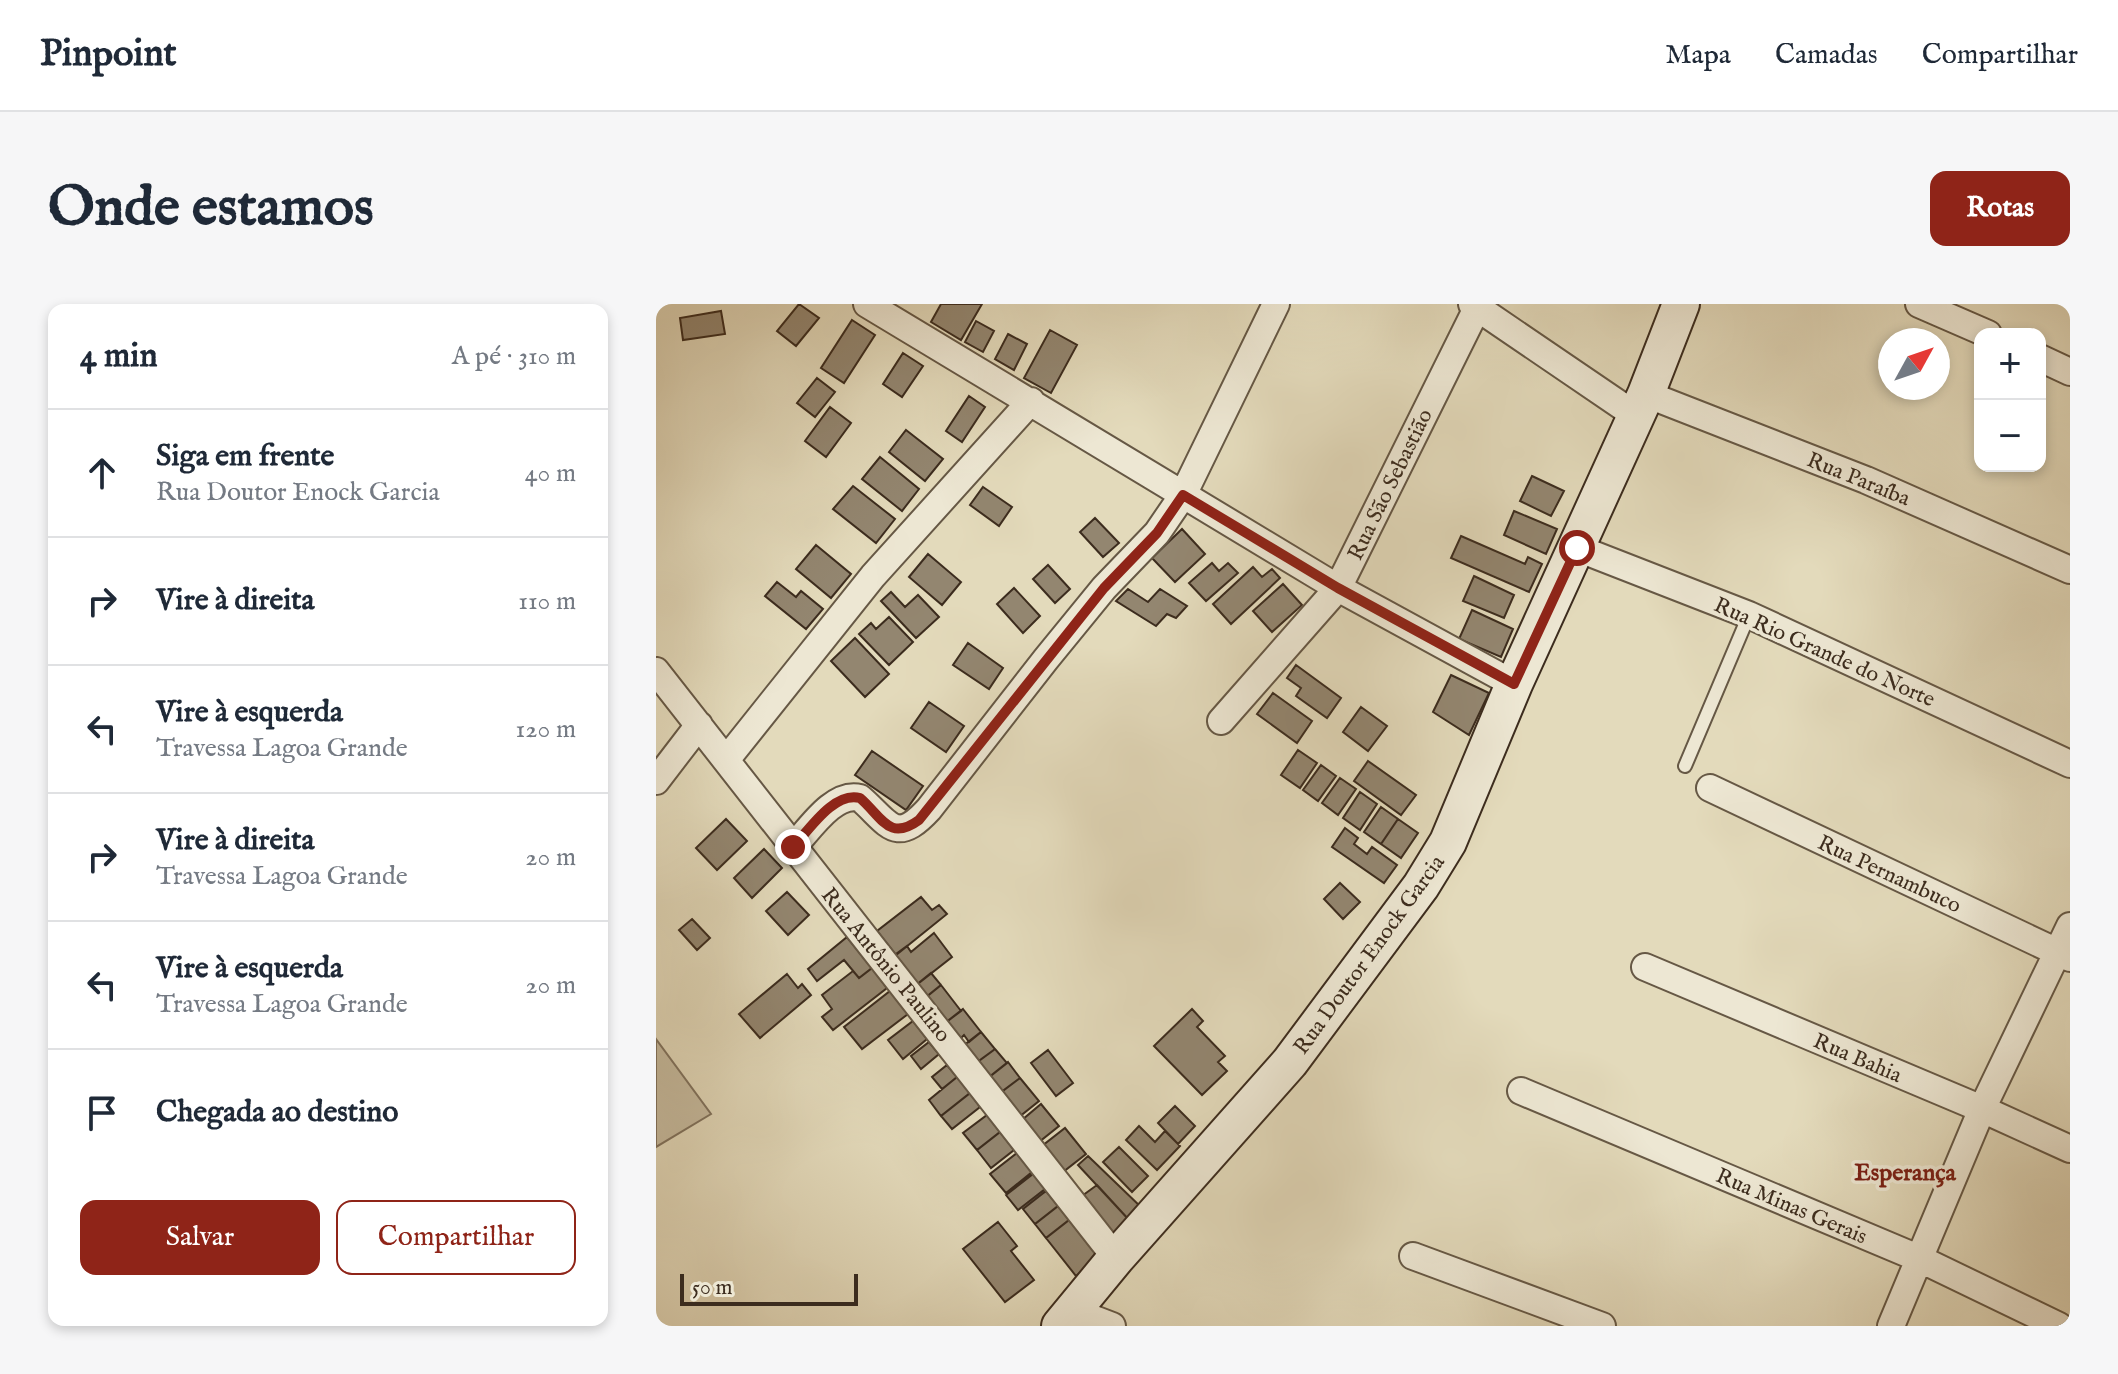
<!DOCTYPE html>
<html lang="pt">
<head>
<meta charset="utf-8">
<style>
	:root { --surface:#fff; --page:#f6f6f7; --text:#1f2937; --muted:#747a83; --line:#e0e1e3; --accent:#8f2418 }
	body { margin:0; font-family:"IM FELL English",serif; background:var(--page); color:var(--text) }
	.controls { position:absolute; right:24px; top:24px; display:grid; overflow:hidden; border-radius:16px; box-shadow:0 4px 12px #0003 }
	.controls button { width:72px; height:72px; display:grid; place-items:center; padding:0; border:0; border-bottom:2px solid var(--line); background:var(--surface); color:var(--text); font:40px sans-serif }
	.compass { position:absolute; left:1222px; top:24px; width:72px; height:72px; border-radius:50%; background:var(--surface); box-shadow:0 4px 12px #0003; rotate:50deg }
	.scale { position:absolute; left:24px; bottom:20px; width:178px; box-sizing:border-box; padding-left:8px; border:4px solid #3c2c1e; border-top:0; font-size:22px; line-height:28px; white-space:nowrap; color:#3c2c1e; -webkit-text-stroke:6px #ede7d3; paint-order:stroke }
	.stop { position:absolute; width:24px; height:24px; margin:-18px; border:6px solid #8f2418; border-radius:50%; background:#fff }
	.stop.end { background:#8f2418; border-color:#fff; box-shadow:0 2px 8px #0008 }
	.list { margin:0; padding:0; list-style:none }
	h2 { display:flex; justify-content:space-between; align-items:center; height:104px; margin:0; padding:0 32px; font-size:34px }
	h2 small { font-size:26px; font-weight:400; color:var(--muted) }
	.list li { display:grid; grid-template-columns:52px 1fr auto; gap:24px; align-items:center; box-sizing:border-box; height:128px; padding:0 32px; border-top:2px solid var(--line) }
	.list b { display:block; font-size:30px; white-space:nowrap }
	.list p { margin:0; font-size:26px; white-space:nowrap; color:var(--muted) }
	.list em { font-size:26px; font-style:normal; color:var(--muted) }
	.actions { display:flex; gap:16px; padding:24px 32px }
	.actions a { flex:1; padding:18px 0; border:2px solid var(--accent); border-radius:16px; text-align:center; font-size:28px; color:var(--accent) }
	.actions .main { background:var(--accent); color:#fff }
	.icon { flex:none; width:44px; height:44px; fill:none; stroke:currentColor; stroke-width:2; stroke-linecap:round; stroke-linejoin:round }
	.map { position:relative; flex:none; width:1414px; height:1022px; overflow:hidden; border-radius:16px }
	header { display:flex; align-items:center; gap:48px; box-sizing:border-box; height:112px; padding:0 40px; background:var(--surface); border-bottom:2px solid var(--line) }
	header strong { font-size:38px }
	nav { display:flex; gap:44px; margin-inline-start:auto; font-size:28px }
	.intro { display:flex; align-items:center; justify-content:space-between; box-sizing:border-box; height:192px; padding:0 48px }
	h1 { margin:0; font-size:56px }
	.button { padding:20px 36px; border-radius:16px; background:var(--accent); color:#fff; font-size:28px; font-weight:700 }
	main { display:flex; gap:48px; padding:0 48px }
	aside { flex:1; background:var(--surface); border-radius:16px; box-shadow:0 4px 12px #0003 }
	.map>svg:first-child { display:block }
	.green { fill:#c7bca0; stroke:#82745f; stroke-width:2 }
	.building { fill:#938670; stroke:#3c2c1e; stroke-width:2 }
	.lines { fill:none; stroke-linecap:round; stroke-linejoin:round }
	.lane-casing { stroke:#665845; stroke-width:16 }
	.street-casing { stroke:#665845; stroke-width:30 }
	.secondary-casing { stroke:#3c2c1e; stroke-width:40 }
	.lane { stroke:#ede7d3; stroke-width:12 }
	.street { stroke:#ede7d3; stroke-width:26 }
	.secondary { stroke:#ede7d3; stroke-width:36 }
	.route { stroke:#8f2418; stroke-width:10 }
	.labels { text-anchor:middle; stroke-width:7; stroke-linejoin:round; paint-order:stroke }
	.street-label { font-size:22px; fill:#3c2c1e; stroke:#ede7d3 }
	.neighbourhood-label { font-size:24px; font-weight:bold; fill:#7a1f14; stroke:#ede7d3 }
</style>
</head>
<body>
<header>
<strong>Pinpoint</strong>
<nav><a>Mapa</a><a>Camadas</a><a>Compartilhar</a></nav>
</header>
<div class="intro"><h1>Onde estamos</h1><a class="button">Rotas</a></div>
<main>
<aside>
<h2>4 min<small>A pé · 310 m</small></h2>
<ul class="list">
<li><svg class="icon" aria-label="ahead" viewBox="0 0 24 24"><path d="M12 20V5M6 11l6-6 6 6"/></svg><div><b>Siga em frente</b><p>Rua Doutor Enock Garcia</p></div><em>40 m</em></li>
<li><svg class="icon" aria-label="right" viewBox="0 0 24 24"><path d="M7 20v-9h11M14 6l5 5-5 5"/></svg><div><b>Vire à direita</b></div><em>110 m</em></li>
<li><svg class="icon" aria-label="left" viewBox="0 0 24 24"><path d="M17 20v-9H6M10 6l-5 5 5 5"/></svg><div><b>Vire à esquerda</b><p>Travessa Lagoa Grande</p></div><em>120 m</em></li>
<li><svg class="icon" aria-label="right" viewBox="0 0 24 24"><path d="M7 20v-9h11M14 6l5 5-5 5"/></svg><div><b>Vire à direita</b><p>Travessa Lagoa Grande</p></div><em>20 m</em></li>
<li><svg class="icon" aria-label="left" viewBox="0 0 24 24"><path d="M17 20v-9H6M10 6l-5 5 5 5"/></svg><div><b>Vire à esquerda</b><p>Travessa Lagoa Grande</p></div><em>20 m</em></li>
<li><svg class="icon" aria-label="arrive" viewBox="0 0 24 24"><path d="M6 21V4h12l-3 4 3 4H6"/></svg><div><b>Chegada ao destino</b></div></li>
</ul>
<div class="actions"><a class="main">Salvar</a><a>Compartilhar</a></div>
</aside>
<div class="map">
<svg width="1414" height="1022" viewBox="0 0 1414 1022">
	<rect width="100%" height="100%" fill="#e3dabb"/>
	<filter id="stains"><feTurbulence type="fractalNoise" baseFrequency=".0025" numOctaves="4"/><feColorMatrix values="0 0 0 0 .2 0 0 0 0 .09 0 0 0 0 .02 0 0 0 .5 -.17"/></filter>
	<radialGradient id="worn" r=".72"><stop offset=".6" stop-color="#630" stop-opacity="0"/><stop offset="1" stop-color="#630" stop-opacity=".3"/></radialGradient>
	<path class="green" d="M0 735 55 810 0 843Z"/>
	<path class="building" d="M143 0 163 14 140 42 121 27Z
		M285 0H326L305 36 275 18Z
		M65 7 69 30 27 36 24 14Z
		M196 16 219 31 188 79 165 64Z
		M320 17 338 27 327 48 309 38Z
		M394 26 421 41 395 89 368 74Z
		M352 30 371 40 358 66 339 55Z
		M247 49 267 62 246 93 227 80Z
		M161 74 179 88 159 113 141 99Z
		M313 92 329 103 306 138 290 127Z
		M174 103 195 119 170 153 149 137Z
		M250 126 287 155 269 177 233 148Z
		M224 153 263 185 246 207 206 175Z
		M876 172 908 187 895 212 864 197Z
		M197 182 239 215 220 239 177 205Z
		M327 183 356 203 343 222 314 201Z
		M858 207 901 225 890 250 848 231Z
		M439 214 463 239 447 253 424 228Z
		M526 225 549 250 519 278 496 254Z
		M805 232 869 260 872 253 886 260 873 288 795 254Z
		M160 241 195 270 175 294 140 265Z
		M272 250 305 278 286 301 253 273Z
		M556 259 563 267 572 259 582 269 550 297 533 279Z
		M392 261 414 285 399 299 377 275Z
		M597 263 606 273 616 265 624 274 575 320 557 300Z
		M818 272 858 291 848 314 807 297Z
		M121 278 140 293 145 287 167 305 150 325 109 292Z
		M627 280 646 301 616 328 597 307Z
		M358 284 384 312 367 329 341 300Z
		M472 285 492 298 504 285 531 302 520 314 511 310 500 322 460 297Z
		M235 288 249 303 262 291 283 313 260 334 225 297Z
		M816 306 857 325 845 353 803 335Z
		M233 313 257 338 233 361 203 330 215 319 220 325Z
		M199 334 233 370 209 393 175 357Z
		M312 339 347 364 333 385 297 361Z
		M640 361 685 394 671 414 640 392 645 384 631 374Z
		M795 371 833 389 813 431 777 408Z
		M617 389 656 417 641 439 601 410Z
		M273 398 308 422 290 448 255 424Z
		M705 403 731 422 712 447 687 428Z
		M642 446 661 459 644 484 625 471Z
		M216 447 267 482 250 506 199 471Z
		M712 457 760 491 745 511 698 477Z
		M665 461 680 472 662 497 647 486Z
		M684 474 700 485 682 511 666 499Z
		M704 488 721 500 704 526 687 514Z
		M725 503 742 515 725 540 708 528Z
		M70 515 91 537 61 566 40 544Z
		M742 515 762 529 745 554 725 540Z
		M689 524 702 534 698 540 711 550 716 543 741 561 728 579 676 543Z
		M108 545 126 564 96 594 78 574Z
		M684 579 704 598 687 615 668 595Z
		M131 588 153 611 132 631 110 607Z
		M265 593 276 606 283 601 291 610 240 651 221 627Z
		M36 615 54 634 41 646 23 626Z
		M278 629 296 653 259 682 236 653 251 642 255 648Z
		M191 633 216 664 203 674 188 656 161 677 152 665Z
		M216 664 231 684 177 726 166 713 176 705 166 691 197 667 203 674Z
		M275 669 285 681 269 694 259 682Z
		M131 670 142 684 146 680 155 691 104 734 83 710Z
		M285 681 305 707 289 719 269 694Z
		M234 687 252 710 206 745 188 723Z
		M307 705 325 728 313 738 308 731 303 736 289 719Z
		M536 705 547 717 541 723 569 752 562 758 571 767 546 791 498 742Z
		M257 717 271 735 247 755 232 736Z
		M325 728 339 745 320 759 307 742Z
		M273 738 283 750 265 765 255 752Z
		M339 745 351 759 332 774 320 759Z
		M392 746 417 779 400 792 375 759Z
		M352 758 364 774 344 789 332 774Z
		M291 761 301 773 286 785 276 773Z
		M301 773 314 789 285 812 273 796Z
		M364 774 383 797 363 813 344 789Z
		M314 789 324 803 296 825 285 812Z
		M385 800 403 822 383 838 366 816Z
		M519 802 539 822 522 840 502 819Z
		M331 811 344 828 321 846 307 829Z
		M483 822 499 838 509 827 524 842 501 866 470 836Z
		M409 824 430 850 407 868 386 842Z
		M344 828 358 846 335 864 321 846Z
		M463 843 492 872 476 888 447 858Z
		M361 849 376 868 350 889 334 870Z
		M432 852 487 905 474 917 422 861Z
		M377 870 389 885 362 906 350 891Z
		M441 881 474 917 457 931 426 892Z
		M390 887 402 902 379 920 367 905Z
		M402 902 413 916 390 934 379 920Z
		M413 916 443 954 420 972 390 934Z
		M342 918 361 942 355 947 378 976 349 998 307 945Z"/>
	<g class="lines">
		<defs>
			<path id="lane" d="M1029 462 1093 311"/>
			<path id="street" d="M211 0 682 284 858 380
				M816 0 979 111
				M1263 0 1332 30
				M1384 54 1414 68
				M990 90 1210 176 1414 266
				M921 244 1093 311 1414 460
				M0 367 460 954
				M565 417 682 284 821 4
				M70 456 217 272 375 97
				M0 477 43 421
				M1054 484 1414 654
				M137 543C153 526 178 487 204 494 233 519 239 542 273 505L390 355 448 284 501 229 527 191 620 0
				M989 663 1326 805 1414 845
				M865 787 1262 954 1403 1022
				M757 952 946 1022
				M417 1007 456 1022
				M1235 1022 1326 805 1414 622"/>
			<path id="secondary" d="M404 1022 460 954 634 758 765 582 792 538 858 380 990 90 1025 0"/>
		</defs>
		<use href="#lane" class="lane-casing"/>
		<use href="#street" class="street-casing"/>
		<use href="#secondary" class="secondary-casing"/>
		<use href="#lane" class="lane"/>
		<use href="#street" class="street"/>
		<use href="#secondary" class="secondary"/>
	</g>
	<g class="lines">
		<path class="route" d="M137 543C153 526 178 487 204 494 226 513 233 538 263 516L448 284 501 229 527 191 682 284 858 380 921 244"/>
	</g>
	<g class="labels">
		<g class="street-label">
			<text transform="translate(1203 174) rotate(22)" y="8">Rua Paraíba</text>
			<text transform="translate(733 180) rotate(-64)" y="8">Rua São Sebastião</text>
			<text transform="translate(1169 347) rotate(24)" y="8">Rua Rio Grande do Norte</text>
			<text transform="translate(1234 569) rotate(25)" y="8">Rua Pernambuco</text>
			<text transform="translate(712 650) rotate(-54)" y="8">Rua Doutor Enock Garcia</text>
			<text transform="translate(231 660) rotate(51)" y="8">Rua Antônio Paulino</text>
			<text transform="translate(1202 753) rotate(23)" y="8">Rua Bahia</text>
			<text transform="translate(1136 901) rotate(23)" y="8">Rua Minas Gerais</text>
		</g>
		<g class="neighbourhood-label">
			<text x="1249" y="876">Esperança</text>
		</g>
	</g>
	<rect width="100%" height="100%" filter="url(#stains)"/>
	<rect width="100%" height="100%" fill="url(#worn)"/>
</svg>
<div class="controls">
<button>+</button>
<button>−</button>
</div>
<svg class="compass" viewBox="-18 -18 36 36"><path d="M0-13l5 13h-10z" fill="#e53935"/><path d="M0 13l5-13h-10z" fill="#747a83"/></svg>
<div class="scale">50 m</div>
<div class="stop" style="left:921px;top:244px"></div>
<div class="stop end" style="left:137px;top:543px"></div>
</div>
</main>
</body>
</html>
